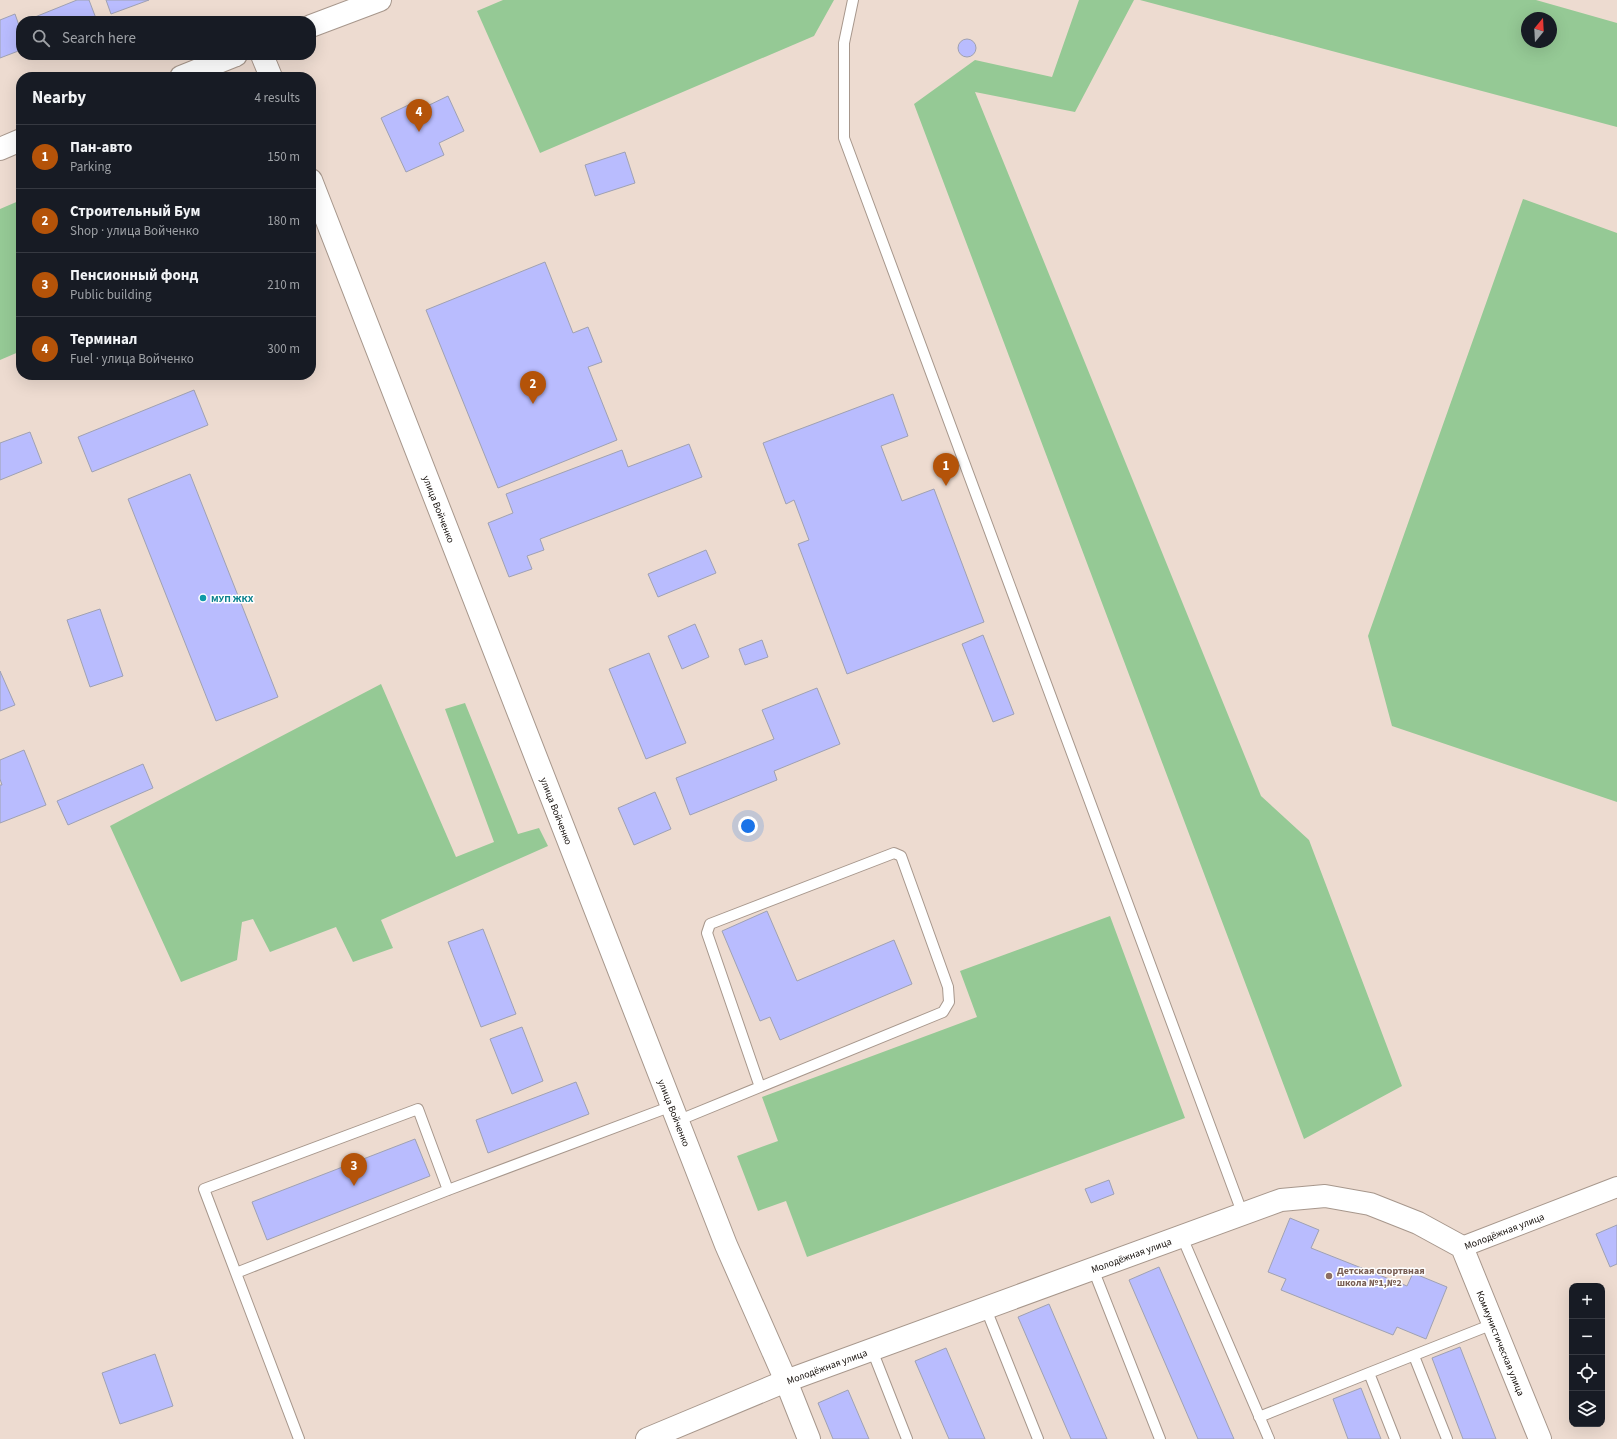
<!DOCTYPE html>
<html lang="en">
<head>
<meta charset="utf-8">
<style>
	:root { --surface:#171b24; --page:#20242c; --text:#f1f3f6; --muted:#9ea1a6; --line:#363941; --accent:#b45309 }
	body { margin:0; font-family:"Source Sans 3",sans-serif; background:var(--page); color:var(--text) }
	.controls { position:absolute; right:12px; bottom:12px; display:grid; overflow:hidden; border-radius:8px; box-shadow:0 4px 16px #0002 }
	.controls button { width:36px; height:36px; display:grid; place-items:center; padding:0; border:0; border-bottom:1px solid var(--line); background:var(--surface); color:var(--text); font:20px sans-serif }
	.compass { position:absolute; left:1521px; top:12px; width:36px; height:36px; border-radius:50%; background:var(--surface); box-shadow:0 4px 16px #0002; rotate:18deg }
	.you { position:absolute; left:748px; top:826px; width:14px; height:14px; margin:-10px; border:3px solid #fff; border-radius:50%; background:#1a73e8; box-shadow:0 0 0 6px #1a73e833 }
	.badge { display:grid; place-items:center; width:26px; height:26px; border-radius:50%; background:var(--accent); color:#fff; font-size:13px; font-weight:700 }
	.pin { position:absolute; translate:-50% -33px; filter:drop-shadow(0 1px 2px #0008) }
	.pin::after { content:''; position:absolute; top:21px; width:14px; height:12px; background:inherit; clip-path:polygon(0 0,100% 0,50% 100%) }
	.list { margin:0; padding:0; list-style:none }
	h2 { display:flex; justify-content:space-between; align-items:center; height:52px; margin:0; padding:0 16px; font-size:17px }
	h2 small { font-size:13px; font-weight:400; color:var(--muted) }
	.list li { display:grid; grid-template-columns:26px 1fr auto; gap:12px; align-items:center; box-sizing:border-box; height:64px; padding:0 16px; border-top:1px solid var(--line) }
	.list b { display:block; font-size:15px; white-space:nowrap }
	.list p { margin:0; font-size:13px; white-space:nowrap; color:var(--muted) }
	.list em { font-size:13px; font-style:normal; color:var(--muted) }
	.icon { flex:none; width:22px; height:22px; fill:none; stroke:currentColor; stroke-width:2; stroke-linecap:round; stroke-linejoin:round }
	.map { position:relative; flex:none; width:1617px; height:1439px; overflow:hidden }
	.search { position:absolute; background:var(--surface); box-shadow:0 4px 16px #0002; left:16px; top:16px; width:300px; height:44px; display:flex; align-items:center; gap:10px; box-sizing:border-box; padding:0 14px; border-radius:16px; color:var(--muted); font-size:15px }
	.panel { position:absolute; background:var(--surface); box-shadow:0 4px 16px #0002; left:16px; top:72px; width:300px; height:308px; border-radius:16px }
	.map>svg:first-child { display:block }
	.green { fill:#95c995; fill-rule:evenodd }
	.building { fill:#b9bcfe; stroke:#9fa1b2 }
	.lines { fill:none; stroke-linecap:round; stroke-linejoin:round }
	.service-casing { stroke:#a7978c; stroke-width:12 }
	.minor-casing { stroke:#a7978c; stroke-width:22 }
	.secondary-casing { stroke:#a7978c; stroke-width:24 }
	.service { stroke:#fff; stroke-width:10 }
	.minor { stroke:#fff; stroke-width:20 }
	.secondary { stroke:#fff; stroke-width:22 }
	.culture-dot { fill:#0f9aa8; stroke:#fff; stroke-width:1.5 }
	.education-dot { fill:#8d6e63; stroke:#fff; stroke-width:1.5 }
	.labels { text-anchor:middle; stroke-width:3; stroke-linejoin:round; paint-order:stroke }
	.street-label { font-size:10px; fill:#150f0b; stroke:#fff }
	.culture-label { font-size:10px; font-weight:bold; fill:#0d838f; stroke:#fff; text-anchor:start }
	.education-label { font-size:10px; font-weight:bold; fill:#785e54; stroke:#fff; text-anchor:start }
</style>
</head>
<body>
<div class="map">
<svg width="1617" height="1439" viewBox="0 0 1617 1439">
	<rect width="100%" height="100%" fill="#eddbd0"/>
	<path class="green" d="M503 0H834L814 36 540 153 477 11Z
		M1079 0H1134L1075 112 975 92 1261 796 1309 840 1402 1086 1304 1139 914 104 975 60 1052 77Z
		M1140 0H1536L1617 23V127ZM1527 18H1551V42H1527Z
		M1523 199 1617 233V802L1392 726 1368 636Z
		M21 200V351L0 360V209Z
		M381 684 456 857 494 842 445 709 465 703 518 834 539 828 548 846 381 920 393 948 353 962 336 927 270 952 253 919 242 922 237 960 181 982 110 826Z
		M1110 916 1185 1118 807 1257 786 1201 758 1211 737 1156 778 1141 762 1097 977 1017 960 971Z"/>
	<path class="building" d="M77 0H89L97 21H25Z
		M106 0H149L111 14Z
		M15 14 21 31V50L0 58V20Z
		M958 48a9 9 0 1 1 18 0a9 9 0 1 1-18 0Z
		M448 96 464 131 439 143 444 155 406 172 381 118 419 100 423 108Z
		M625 152 635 183 595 196 585 165Z
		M545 262 573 333 588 327 602 362 588 367 617 440 498 488 426 310Z
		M194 390 208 425 92 472 78 437Z
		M893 394 908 436 881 446 902 501 934 489 984 622 847 674 798 544 809 540 794 500 786 504 763 443Z
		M30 432 42 463 0 480V443Z
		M689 444 702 477 540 539 544 550 527 556 532 569 509 577 488 523 513 513 506 494 622 450 628 467Z
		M190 474 278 697 216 721 128 499Z
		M706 550 716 573 658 597 648 574Z
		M100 609 123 676 90 687 67 620Z
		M695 624 709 657 682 669 668 636Z
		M983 635 1014 714 993 722 962 644Z
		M762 640 768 657 745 665 739 649Z
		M649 653 686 743 646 759 609 669Z
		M0 671 15 705 0 711Z
		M817 688 840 744 774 771 777 780 690 815 676 778 774 739 762 710Z
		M24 750 46 805 0 823V785H2L0 779V760Z
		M143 764 153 788 68 825 57 801Z
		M655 792 671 829 634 845 618 808Z
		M767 911 797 981 894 940 912 984 780 1040 770 1017 760 1021 722 931Z
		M483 929 516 1014 481 1027 448 942Z
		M522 1027 543 1081 512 1094 490 1039Z
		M576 1082 589 1114 488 1153 476 1120Z
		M415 1139 430 1176 267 1240 252 1202Z
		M1109 1180 1114 1194 1091 1203 1085 1189Z
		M1290 1218 1319 1230 1311 1248 1407 1286 1413 1273 1447 1287 1426 1339 1397 1327 1393 1335 1281 1290 1286 1279 1268 1272Z
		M1617 1225V1264L1610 1267 1596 1234Z
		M1159 1267 1234 1439H1198L1129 1280Z
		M1049 1304 1107 1439H1071L1018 1317Z
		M1460 1347 1496 1439H1463L1432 1358Z
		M946 1348 985 1439H949L915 1361Z
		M155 1354 173 1406 120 1424 102 1373Z
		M1361 1388 1381 1439H1348L1333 1399Z
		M848 1390 869 1439H833L818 1403Z"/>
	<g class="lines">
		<defs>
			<path id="service" d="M853 0 844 43V138L1243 1215
				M677 1121 943 1012 949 1002 948 987 901 856 894 853 710 924 707 933 760 1087
				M1182 1237 1269 1439
				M1093 1269 1160 1439
				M236 1273 448 1190 672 1106
				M986 1309 1038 1439
				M872 1350 907 1439
				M1414 1356 1447 1439
				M1259 1417 1369 1373
				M299 1439 204 1189 418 1109 448 1190
				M1395 1439 1369 1373 1493 1324"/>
			<g id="minor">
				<path id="s1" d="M1462 1247 1617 1187"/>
			</g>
			<g id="secondary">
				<path d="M311 26 380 0"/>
				<path d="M262 55 271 77"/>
				<path d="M181 77 236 55"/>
				<path d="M0 149 21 140"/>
				<path id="s2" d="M311 180 726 1245 786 1381 809 1439"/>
				<path id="s3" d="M647 1439 786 1381 1281 1200 1325 1196 1370 1204 1418 1223 1462 1247 1540 1439"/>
			</g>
		</defs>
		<use href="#service" class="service-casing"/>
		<use href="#minor" class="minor-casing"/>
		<use href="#secondary" class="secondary-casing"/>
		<use href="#service" class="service"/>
		<use href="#minor" class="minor"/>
		<use href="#secondary" class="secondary"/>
	</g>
	<circle class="culture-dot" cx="203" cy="598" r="4"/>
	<circle class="education-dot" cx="1329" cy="1276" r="4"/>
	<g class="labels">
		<g class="street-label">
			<text dy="4" stroke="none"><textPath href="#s2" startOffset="353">улица Войченко</textPath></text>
			<text dy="4" stroke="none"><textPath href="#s2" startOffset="677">улица Войченко</textPath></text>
			<text dy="4" stroke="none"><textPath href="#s2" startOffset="1001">улица Войченко</textPath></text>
			<text dy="4" stroke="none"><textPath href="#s1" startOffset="45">Молодёжная улица</textPath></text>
			<text dy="4" stroke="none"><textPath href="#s3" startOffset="518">Молодёжная улица</textPath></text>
			<text dy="4" stroke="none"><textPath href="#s3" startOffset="973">Коммунистическая улица</textPath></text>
			<text dy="4" stroke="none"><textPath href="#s3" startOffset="194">Молодёжная улица</textPath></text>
		</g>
		<g class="culture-label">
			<text x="211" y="602">МУП ЖКХ</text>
		</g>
		<g class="education-label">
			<text x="1337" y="1274">Детская спортвная<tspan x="1337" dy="12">школа №1,№2</tspan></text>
		</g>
	</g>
</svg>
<div class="controls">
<button>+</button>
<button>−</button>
<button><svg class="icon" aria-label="locate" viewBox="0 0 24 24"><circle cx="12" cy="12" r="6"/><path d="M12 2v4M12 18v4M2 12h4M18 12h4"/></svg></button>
<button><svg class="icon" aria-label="layers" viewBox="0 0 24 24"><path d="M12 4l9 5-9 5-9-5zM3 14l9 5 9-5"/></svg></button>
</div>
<svg class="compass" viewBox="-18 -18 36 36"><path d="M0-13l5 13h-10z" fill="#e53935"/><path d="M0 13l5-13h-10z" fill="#9ea1a6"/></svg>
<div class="you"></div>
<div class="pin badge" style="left:946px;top:486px">1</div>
<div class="pin badge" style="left:533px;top:404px">2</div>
<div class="pin badge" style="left:354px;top:1186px">3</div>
<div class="pin badge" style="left:419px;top:132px">4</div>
<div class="search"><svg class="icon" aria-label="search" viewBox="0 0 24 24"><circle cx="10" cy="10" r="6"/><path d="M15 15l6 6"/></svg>Search here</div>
<section class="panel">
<h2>Nearby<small>4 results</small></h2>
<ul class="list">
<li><span class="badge">1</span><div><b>Пан-авто</b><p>Parking</p></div><em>150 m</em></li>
<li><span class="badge">2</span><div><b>Строительный Бум</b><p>Shop · улица Войченко</p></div><em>180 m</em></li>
<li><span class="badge">3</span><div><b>Пенсионный фонд</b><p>Public building</p></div><em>210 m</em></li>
<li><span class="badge">4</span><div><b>Терминал</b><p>Fuel · улица Войченко</p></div><em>300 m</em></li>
</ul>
</section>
</div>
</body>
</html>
